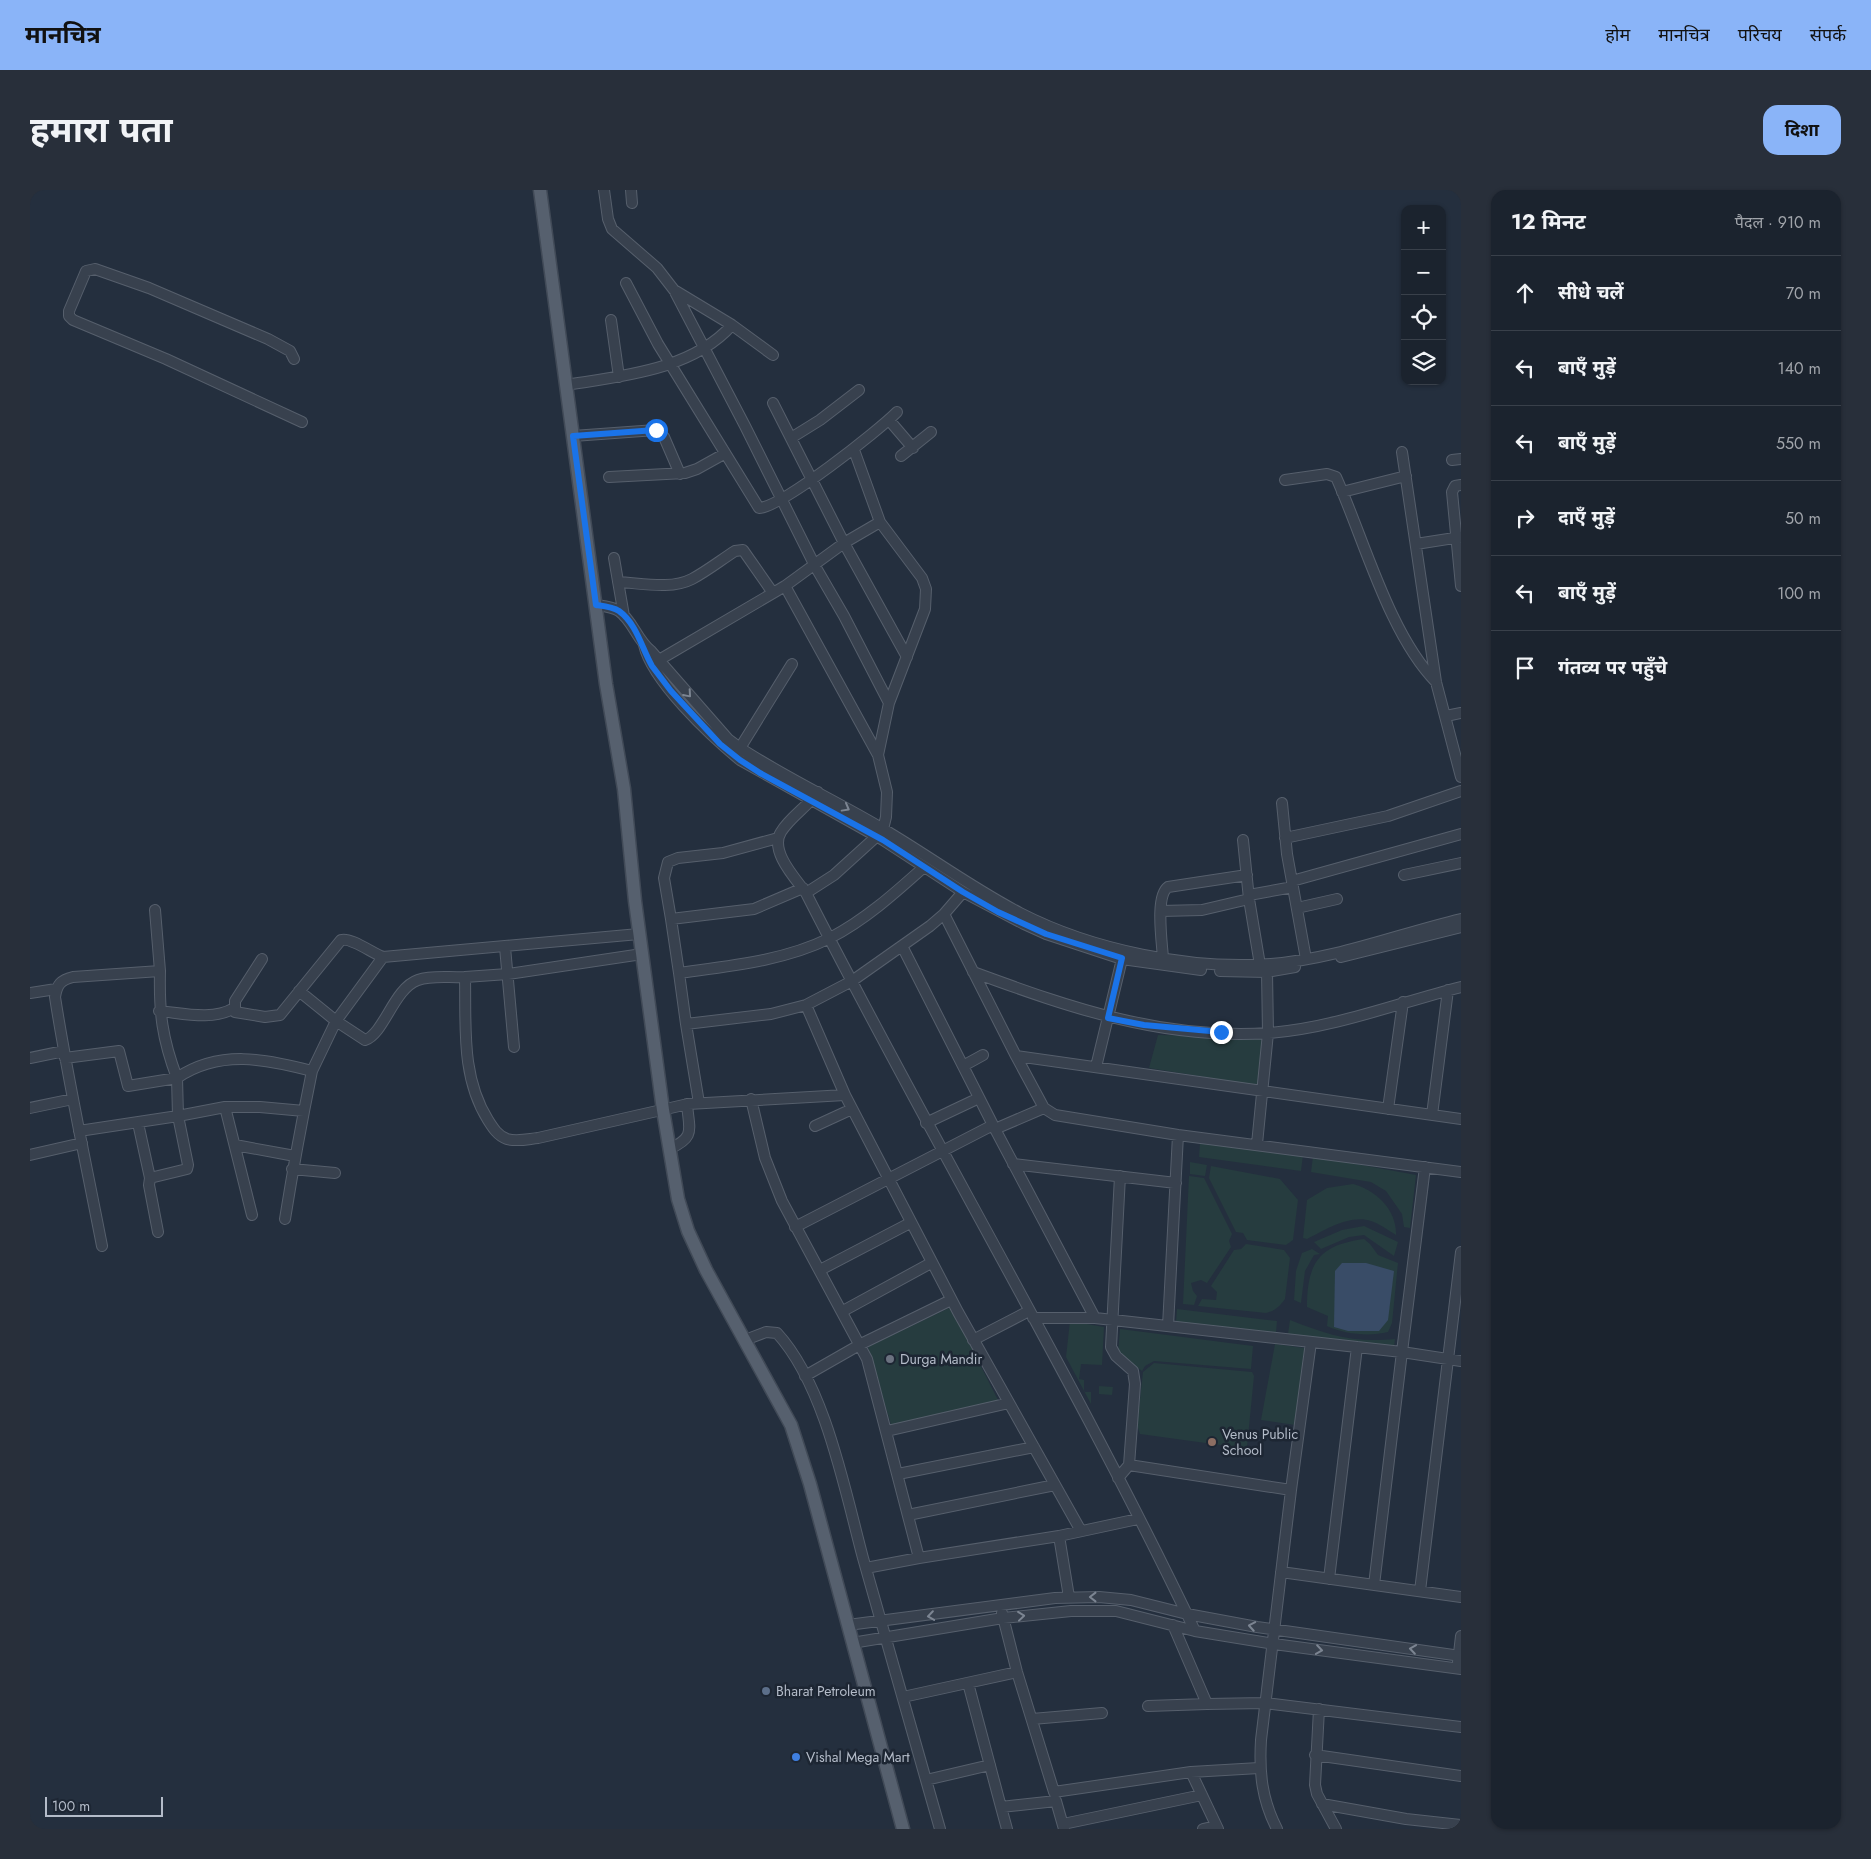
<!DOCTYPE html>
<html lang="hi">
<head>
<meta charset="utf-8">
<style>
	:root { --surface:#1b232e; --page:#282f3a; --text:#f1f3f6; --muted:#a0a4aa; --line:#39404a; --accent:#8ab4f8 }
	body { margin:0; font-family:Jost,"Noto Sans Devanagari",sans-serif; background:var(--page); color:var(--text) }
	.controls { position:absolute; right:15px; top:15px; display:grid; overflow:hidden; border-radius:10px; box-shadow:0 1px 4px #0004 }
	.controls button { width:45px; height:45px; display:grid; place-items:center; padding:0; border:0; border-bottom:1px solid var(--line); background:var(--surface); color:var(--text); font:25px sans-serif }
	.scale { position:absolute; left:15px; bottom:12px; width:118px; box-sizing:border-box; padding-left:5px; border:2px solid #b4bcc9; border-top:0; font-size:14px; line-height:18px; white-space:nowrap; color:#b4bcc9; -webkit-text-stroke:4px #1d2633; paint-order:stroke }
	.stop { position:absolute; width:15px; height:15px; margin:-11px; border:4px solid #1a73e8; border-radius:50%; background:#fff }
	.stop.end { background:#1a73e8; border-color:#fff; box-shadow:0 1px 5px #0008 }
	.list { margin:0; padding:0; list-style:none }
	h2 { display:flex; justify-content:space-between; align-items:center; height:65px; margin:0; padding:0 20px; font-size:21px }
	h2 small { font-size:16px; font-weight:400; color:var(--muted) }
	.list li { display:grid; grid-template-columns:32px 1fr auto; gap:15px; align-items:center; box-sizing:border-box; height:75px; padding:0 20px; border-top:1px solid var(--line) }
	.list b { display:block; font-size:19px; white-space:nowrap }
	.list em { font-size:16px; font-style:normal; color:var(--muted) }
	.icon { flex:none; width:28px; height:28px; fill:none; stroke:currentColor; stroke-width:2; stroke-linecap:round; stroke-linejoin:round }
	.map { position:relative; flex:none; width:1431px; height:1639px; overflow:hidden; border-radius:15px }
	header { display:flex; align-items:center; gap:30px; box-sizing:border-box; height:70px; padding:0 25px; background:var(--accent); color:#111 }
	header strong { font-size:24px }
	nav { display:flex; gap:28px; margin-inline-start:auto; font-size:18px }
	.intro { display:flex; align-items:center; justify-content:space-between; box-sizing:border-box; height:120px; padding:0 30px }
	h1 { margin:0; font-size:35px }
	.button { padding:12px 22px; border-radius:15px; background:var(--accent); color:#111; font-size:18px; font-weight:700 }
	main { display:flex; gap:30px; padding:0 30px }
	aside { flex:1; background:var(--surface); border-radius:15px; box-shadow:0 1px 4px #0004 }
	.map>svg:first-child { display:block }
	.green { fill:#263c3f }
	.water { fill:#394c67 }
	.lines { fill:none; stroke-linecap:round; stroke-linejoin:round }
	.minor-casing { stroke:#565f6c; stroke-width:12 }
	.major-casing { stroke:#414a57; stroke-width:15 }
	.minor { stroke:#38414e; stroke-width:10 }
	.major { stroke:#56606e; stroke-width:12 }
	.oneway { stroke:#7c8592 }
	.route { stroke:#1a73e8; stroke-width:6 }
	.worship-dot { fill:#6b7280; stroke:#1d2633; stroke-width:2 }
	.education-dot { fill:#8d6e63; stroke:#1d2633; stroke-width:2 }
	.service-dot { fill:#5c6f8a; stroke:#1d2633; stroke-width:2 }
	.shop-dot { fill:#3f7fe0; stroke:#1d2633; stroke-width:2 }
	.labels { text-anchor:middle; stroke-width:5; stroke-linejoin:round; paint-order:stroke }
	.poi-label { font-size:14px; fill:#b4bcc9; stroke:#1d2633; text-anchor:start }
</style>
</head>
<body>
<header>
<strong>मानचित्र</strong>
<nav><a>होम</a><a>मानचित्र</a><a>परिचय</a><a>संपर्क</a></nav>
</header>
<div class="intro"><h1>हमारा पता</h1><a class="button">दिशा</a></div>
<main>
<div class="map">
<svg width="1431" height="1639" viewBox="0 0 1431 1639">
	<rect width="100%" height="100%" fill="#242f3e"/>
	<path class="green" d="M1128 845 1234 847 1230 896 1119 878Z
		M1170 953 1273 965 1271 981 1169 967Z
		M1283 966 1386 985 1380 1038 1374 1037 1372 1024 1356 1001 1341 992 1281 982Z
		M1160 972 1177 975 1175 986 1160 984Z
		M1181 976 1250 989 1268 1010 1263 1050 1256 1055 1217 1050 1213 1043 1206 1042 1179 988Z
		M1159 986 1174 988 1202 1044 1199 1051 1201 1057 1177 1093 1171 1090 1161 1093 1163 1101 1167 1106 1164 1115 1153 1114Z
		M1323 994C1346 1000 1367 1020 1366 1045 1358 1040 1350 1034 1341 1031 1320 1024 1295 1040 1277 1049L1273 1048 1277 1010 1297 998Z
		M1334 1036 1368 1052 1364 1066 1334 1045 1319 1047 1291 1059 1284 1052 1312 1040Z
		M1334 1049 1340 1054 1348 1065 1368 1073 1362 1133 1358 1142C1339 1147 1314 1144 1297 1136L1298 1126 1277 1117C1277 1073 1289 1055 1334 1049Z
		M1216 1054 1254 1060 1260 1068 1255 1109C1249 1117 1245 1121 1236 1123L1168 1116 1172 1109 1186 1110 1187 1102 1181 1096 1204 1060 1211 1059Z
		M1282 1059 1290 1064 1284 1065 1275 1081 1271 1113 1264 1110 1266 1081 1272 1063Z
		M921 1117 970 1214 862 1238 838 1157Z
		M1147 1119 1247 1131 1246 1143 1146 1132Z
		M1260 1130C1298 1145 1323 1153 1365 1149L1364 1157 1258 1144Z
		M1040 1131 1074 1137 1072 1175 1051 1174 1049 1189 1054 1190V1202H1061V1214L1036 1167Z
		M1090 1139 1223 1156 1221 1179 1124 1171 1115 1176 1112 1181 1088 1163Z
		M1245 1154 1274 1158 1277 1162 1265 1235 1231 1230Z
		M1124 1173 1222 1182 1224 1186 1217 1257 1212 1258 1110 1244 1107 1235 1113 1182Z
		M1069 1196 1083 1197 1082 1205 1069 1204Z"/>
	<path class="water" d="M1312 1073H1336L1364 1081 1358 1130 1349 1141H1318L1304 1137 1305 1081Z"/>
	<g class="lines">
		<defs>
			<path id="minor" d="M574 0 578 29 582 39 627 78 644 100 715 236 785 376 814 426 859 513
				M601 0 602 13
				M596 93 628 154 729 318C752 317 848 241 867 222
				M644 100 702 135 743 165
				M581 130 589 187
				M264 169 260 161 238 149 119 98 65 79 56 81 39 121V126L43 130 136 169 272 232
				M536 195C592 186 662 180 702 135
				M743 213 814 353 877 467
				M859 230 883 258
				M543 246 626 240 634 247 650 284
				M761 248 790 230 829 200
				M824 260 850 332 892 388 896 399 895 419 859 513 848 565
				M1372 262 1406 492 1431 587
				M871 266 901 242
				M1422 270 1431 269
				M579 287 655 283 667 279 694 264
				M1255 290 1297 284 1306 287C1334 349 1359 444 1406 492
				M1431 295 1425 296 1422 302 1431 396
				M1312 302 1376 286
				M1386 354 1431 347
				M584 368 594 426
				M588 392C611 393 641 400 662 389 677 381 691 370 705 361L713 360 743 403
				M755 396 848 565 857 602 856 627 853 639
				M566 415C573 416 583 417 589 421 603 431 607 450 621 461L698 549 710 558C756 588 806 611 853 639 899 666 942 698 990 723 1062 760 1160 780 1241 774 1305 769 1368 744 1431 729
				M614 455C622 491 681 546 710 570L853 650 933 702 994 734 1016 744 1092 769 1171 780
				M629 470 755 396 814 353 850 332
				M1416 526 1431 523
				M710 558 762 474
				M788 602C777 617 760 627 751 642 739 661 766 689 776 703 902 951 1045 1190 1165 1441
				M1252 613 1257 664 1276 769
				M1255 648 1358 626 1431 601
				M1213 650 1219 709 1230 775
				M1374 685 1431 673
				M1262 691 1431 644
				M776 703 804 685 847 646
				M1219 705 1263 697
				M1267 718 1307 709
				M125 720 130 781
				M1131 721 1172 720 1219 709
				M914 724 986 866 1431 929
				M641 729 634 688 638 672 648 668 693 663 748 648
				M872 756 965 939 1014 918
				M475 757 484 857
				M353 767 609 744
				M1311 767 1431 737
				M1133 768C1132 752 1125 706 1138 697L1217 685
				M232 769 205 811V822L235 827 250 825 311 750C321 747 342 763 353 767L306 831 282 881
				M1190 781 1237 782 1265 777
				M943 782C1041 818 1133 850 1239 843 1304 838 1368 813 1431 797
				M649 783 641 729 724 719 773 698
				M435 787 478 784 612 764
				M269 801 306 831 335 850C354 844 364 798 388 790 402 785 420 788 435 787 436 836 431 887 458 930 463 938 468 946 477 949 487 952 498 949 508 948L658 914 815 905 928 1122 1051 1341
				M0 803 26 799
				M776 815 815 905
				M129 821C152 823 183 831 204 818
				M656 834 649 783C699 776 754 771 800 748 835 730 865 703 894 677
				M986 866 1014 918 1025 925 1148 945 1431 982
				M0 868 34 861
				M35 868 89 861 98 896 147 888C132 848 129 823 130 781L43 787C31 790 27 794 25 807 38 891 56 973 72 1056
				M933 876 953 865
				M1066 877 1092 769
				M721 909 735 968 752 1011 837 1169 889 1368 1029 1346
				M669 913 656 834 741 824 776 815 822 791 900 736 914 724 933 702
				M195 917 222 1025
				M0 918 43 909
				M1358 919 1373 812
				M1402 925 1418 800
				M108 933 120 988
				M896 933 949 908
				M785 936 822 919
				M965 939 1065 1128H1003
				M49 941 148 926 158 975 157 979 120 988 119 995 128 1042
				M1227 954 1238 843 1237 782
				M205 955 265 966
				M639 959C666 947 659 940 657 914
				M0 965 52 953
				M983 974 1146 993
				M262 979 305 983
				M255 1029C263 979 272 930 282 881 236 869 190 859 147 888L148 926 195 917H230L274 921
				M765 1037 963 935
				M790 1080 880 1033
				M813 1121 901 1073
				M1065 1128 1372 1162 1395 977
				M1138 1136 1148 945
				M715 1150 736 1142 747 1143C795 1195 815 1301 833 1368 854 1442 875 1516 896 1590L960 1575
				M943 1150 999 1121
				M775 1186 831 1154 921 1110
				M857 1241 979 1213
				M1099 1275 1261 1300
				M868 1284 1004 1257
				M1088 1288 1099 1275 1105 1194 1103 1181 1086 1166 1081 1157 1090 986
				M878 1325 1025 1295
				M836 1378 889 1368
				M1251 1382 1431 1407
				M1299 1389 1327 1157
				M1344 1395 1372 1162 1431 1171
				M1390 1401 1431 1062
				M1039 1407 1029 1346 1108 1329
				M972 1423 987 1482 1024 1602 1161 1582 1229 1578
				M818 1435 1025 1408 1069 1407 1101 1410 1157 1424 1227 1437 1431 1466
				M1143 1435 1177 1514 1235 1513 1431 1537
				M822 1453 973 1428 1041 1421H1086L1165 1441 1244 1454 1431 1479
				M1428 1472 1431 1446
				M938 1493 971 1617
				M873 1507 987 1482
				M1118 1516 1177 1514
				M1289 1519 1285 1595 1287 1604 1306 1639
				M1002 1529 1072 1523
				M1285 1565 1431 1586
				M1161 1582 1188 1639
				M896 1590 910 1639
				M1292 1614 1376 1629 1431 1635
				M1033 1634 1172 1605
				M977 1639 971 1617 1026 1611 1034 1639
				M1173 1639 1186 1636
				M1247 1639C1232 1610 1229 1583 1231 1550L1261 1300 1281 1152"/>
			<path id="major" d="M510 0 576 494 594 599 605 711 633 920 648 1009 658 1041 676 1080 761 1235 780 1294 873 1639"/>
		</defs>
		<use href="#minor" class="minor-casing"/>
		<use href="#major" class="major-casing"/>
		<use href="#minor" class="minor"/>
		<use href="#major" class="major"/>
	</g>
	<defs><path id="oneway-chevron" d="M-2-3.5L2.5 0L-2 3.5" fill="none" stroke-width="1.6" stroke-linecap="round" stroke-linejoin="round" transform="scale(1.25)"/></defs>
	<g class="oneway">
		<use href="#oneway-chevron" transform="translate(658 504) rotate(49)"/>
		<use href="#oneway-chevron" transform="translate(816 618) rotate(29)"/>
		<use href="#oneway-chevron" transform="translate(1063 1407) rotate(-180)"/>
		<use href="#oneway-chevron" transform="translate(901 1426) rotate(172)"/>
		<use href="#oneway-chevron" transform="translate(991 1426) rotate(-6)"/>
		<use href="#oneway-chevron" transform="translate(1222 1436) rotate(-170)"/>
		<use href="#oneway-chevron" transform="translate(1383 1459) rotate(-172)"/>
		<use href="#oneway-chevron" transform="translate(1289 1460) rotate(8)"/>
	</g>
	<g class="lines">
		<path class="route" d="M626 240 543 246 566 415C573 416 583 417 589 421 607 434 612 459 622 476L641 501 690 554 710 570 730 583 853 650 933 702 968 722 1016 744 1092 768 1078 828 1114 835 1191 842"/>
	</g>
	<circle class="worship-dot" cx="860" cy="1169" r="5"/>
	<circle class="education-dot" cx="1182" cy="1252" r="5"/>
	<circle class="service-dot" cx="736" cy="1501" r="5"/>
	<circle class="shop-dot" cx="766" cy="1567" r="5"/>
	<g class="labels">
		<g class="poi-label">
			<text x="870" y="1174">Durga Mandir</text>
			<text x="1192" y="1249">Venus Public<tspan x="1192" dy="16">School</tspan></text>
			<text x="746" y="1506">Bharat Petroleum</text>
			<text x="776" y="1572">Vishal Mega Mart</text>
		</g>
	</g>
</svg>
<div class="controls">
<button>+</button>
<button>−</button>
<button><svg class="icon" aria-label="locate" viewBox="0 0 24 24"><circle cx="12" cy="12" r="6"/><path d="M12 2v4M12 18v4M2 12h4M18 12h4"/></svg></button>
<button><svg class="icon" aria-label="layers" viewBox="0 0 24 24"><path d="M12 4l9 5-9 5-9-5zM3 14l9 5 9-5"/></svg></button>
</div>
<div class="scale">100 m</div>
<div class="stop" style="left:626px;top:240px"></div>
<div class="stop end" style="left:1191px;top:842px"></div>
</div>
<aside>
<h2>12 मिनट<small>पैदल · 910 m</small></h2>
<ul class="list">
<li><svg class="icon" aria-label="ahead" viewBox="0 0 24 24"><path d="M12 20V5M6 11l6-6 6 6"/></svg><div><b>सीधे चलें</b></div><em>70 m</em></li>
<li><svg class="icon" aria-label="left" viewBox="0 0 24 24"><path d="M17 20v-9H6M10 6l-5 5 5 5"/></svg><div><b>बाएँ मुड़ें</b></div><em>140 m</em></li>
<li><svg class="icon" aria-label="left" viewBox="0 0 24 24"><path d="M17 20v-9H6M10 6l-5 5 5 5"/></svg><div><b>बाएँ मुड़ें</b></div><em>550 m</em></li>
<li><svg class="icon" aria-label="right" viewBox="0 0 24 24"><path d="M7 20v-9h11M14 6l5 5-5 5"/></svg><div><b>दाएँ मुड़ें</b></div><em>50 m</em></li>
<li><svg class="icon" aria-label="left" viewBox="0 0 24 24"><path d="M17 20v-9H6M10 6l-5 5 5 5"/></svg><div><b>बाएँ मुड़ें</b></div><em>100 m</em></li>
<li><svg class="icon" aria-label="arrive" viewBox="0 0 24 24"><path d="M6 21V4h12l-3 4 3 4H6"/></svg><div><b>गंतव्य पर पहुँचे</b></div></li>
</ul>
</aside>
</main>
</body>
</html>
